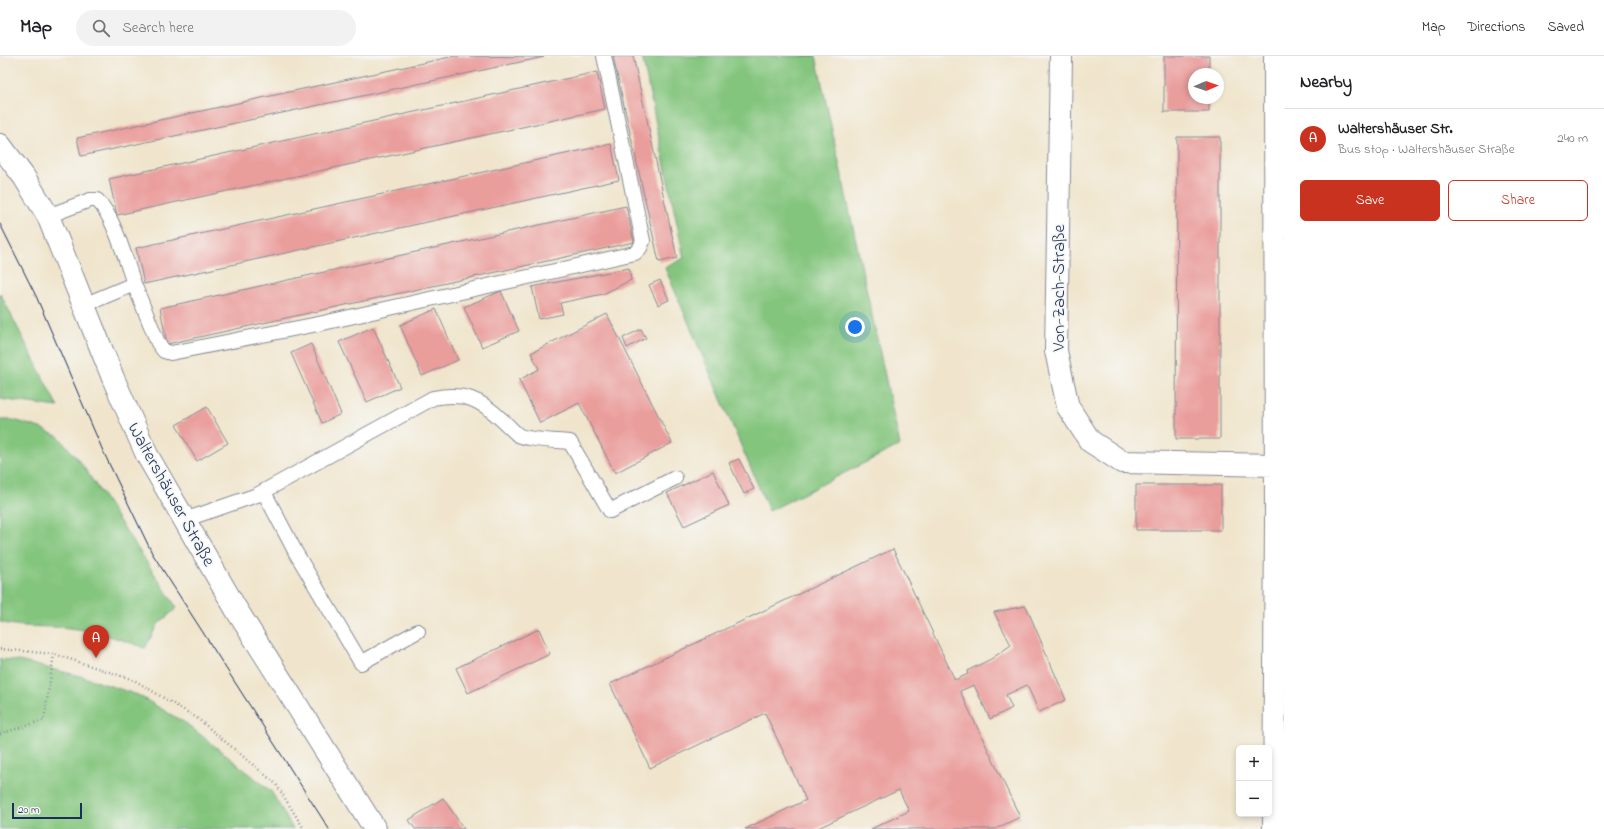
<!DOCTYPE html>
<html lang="en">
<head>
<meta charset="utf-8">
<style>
	:root { --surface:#fff; --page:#f2f2f2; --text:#202124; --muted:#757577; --line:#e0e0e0; --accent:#c8321e }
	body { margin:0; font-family:"Indie Flower",sans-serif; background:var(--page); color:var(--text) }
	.controls { position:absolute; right:12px; bottom:12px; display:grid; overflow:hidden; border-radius:6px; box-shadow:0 2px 6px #0003 }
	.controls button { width:36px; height:36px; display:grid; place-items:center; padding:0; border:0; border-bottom:1px solid var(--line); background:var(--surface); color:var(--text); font:20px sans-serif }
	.compass { position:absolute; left:1188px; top:12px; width:36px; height:36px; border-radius:50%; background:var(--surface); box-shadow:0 2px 6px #0003; rotate:88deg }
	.scale { position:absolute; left:12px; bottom:10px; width:70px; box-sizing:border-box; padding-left:4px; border:2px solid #1b2f5e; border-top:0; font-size:11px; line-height:14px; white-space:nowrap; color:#1b2f5e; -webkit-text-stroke:3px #f6f6f2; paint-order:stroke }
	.you { position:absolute; left:855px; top:271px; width:14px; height:14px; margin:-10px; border:3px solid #fff; border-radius:50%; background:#1a73e8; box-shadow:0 0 0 6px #1a73e833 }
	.badge { display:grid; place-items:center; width:26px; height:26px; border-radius:50%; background:var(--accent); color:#fff; font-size:13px; font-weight:700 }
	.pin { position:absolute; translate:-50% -33px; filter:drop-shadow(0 1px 2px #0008) }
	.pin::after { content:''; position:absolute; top:21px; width:14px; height:12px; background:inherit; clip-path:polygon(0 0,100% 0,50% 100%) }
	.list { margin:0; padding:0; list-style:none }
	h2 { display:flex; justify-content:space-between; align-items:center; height:52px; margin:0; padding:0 16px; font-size:17px }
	h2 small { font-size:13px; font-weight:400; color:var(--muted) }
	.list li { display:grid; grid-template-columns:26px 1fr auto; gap:12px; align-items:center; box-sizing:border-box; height:60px; padding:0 16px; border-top:1px solid var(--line) }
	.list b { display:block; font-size:15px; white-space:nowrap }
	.list p { margin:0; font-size:13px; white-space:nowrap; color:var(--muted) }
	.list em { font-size:13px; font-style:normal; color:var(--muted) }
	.actions { display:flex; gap:8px; padding:12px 16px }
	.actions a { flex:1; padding:9px 0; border:1px solid var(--accent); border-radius:6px; text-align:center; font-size:14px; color:var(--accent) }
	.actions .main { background:var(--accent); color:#fff }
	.icon { flex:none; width:22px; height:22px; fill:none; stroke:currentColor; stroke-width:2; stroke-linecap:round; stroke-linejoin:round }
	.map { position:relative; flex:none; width:1284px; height:773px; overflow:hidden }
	header { display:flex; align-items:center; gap:24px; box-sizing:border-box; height:56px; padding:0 20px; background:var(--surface); border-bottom:1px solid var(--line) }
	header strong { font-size:19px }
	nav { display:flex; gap:22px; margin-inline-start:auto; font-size:14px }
	.search { width:280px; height:36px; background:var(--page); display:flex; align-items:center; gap:10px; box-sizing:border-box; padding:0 14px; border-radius:22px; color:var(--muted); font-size:15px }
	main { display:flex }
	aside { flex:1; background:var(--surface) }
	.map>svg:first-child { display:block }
	.green { fill:#83c57d; stroke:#4f7a6e }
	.building { fill:#ea9e9c }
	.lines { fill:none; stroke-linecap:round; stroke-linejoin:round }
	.lane-casing { stroke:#868a95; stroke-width:16 }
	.street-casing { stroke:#868a95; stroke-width:24 }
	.secondary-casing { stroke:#868a95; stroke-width:24 }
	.path { stroke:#868a95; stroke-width:2.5; stroke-dasharray:1 3; stroke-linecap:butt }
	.lane { stroke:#fff; stroke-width:14 }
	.street { stroke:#fff; stroke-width:22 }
	.secondary { stroke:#fff; stroke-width:22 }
	.tram { stroke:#1b2f5e; stroke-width:1 }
	.labels { text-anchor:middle; stroke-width:3.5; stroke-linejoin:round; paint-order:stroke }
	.street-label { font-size:18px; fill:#1b2f5e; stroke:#f6f6f2 }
</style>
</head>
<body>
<header>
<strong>Map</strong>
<div class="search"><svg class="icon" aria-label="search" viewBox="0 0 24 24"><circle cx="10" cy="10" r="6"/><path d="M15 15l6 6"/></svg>Search here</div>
<nav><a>Map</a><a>Directions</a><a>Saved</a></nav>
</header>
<main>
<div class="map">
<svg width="1284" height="773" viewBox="0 0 1284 773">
	<rect width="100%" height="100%" fill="#f6f6f2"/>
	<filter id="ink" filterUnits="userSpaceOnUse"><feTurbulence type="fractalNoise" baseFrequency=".025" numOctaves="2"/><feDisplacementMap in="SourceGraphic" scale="8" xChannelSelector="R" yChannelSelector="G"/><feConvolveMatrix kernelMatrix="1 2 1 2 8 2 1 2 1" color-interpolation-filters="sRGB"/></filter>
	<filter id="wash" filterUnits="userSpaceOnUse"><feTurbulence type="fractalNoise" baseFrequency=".012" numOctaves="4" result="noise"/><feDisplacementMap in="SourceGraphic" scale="16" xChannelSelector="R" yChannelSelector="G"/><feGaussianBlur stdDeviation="0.9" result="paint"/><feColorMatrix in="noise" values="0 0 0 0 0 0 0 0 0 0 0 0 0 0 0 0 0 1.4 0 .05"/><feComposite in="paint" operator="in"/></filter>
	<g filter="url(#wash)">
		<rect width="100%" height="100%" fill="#f0e5cc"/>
		<path class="green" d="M642 0H816L900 389 769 455 665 212 684 202Z
			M0 237 58 351 0 343Z
			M0 364H14L40 372 59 381 81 407 177 552 158 568 145 592C123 584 100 576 77 573 51 569 25 573 0 566Z
			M0 603 19 605 84 621 138 639 187 668 271 735 293 773H0Z"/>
		<g id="blocks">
			<path class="building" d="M455 0 544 1 81 100 77 82Z
				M613 0H633L677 202 659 206Z
				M1164 0H1209V18H1194V42H1209V56H1164Z
				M597 16 605 53 117 159 109 123Z
				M1177 81H1220V383H1176Z
				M611 88 619 124 144 228 136 192Z
				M626 150 634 186 167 288 160 252Z
				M629 212 631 224 603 238 560 247 563 258 539 263 532 231Z
				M660 224 669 244 658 249 649 229Z
				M501 235 519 275 482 291 464 251Z
				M436 253 458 304 422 320 400 269Z
				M607 258 672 387 615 417 579 347 540 367 519 324 539 313 531 297Z
				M373 271 400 331 367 346 339 286Z
				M641 273 646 282 627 292 623 282Z
				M311 288 341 358 322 367 291 297Z
				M207 351 228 387 197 405 176 369Z
				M739 403 754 433 744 438 729 407Z
				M713 415 729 449 684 470 667 437Z
				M1136 429H1221V474H1136Z
				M893 493 955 624 968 618 967 615 991 603 1011 589 994 556 1026 550 1066 644 1039 656 1027 629 1006 639 1012 652 990 663 974 629 960 635 1020 761 995 773H871L909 755 899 734 816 773H745L806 744 765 657 650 712 610 628Z
				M539 573 550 598 468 637 456 612Z
				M443 742 464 773H415L409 764Z"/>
		</g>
	</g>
	<g filter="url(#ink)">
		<use href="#blocks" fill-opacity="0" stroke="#868a95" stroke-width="1"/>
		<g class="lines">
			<defs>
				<path id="lane" d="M48 160 90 144H97C114 160 126 205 134 228L84 249
					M134 228 158 287 164 295 171 297 323 267 635 197 640 192 643 185 604 0
					M264 436 296 497 361 607 418 575
					M184 464 257 439 433 342C464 336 480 343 502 364 508 369 513 375 518 379 526 384 560 385 570 386L610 455 675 422"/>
				<path id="street" d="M1061 0 1056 295 1068 351 1090 385 1122 406 1276 409
					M1274 773 1276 465 1275 0"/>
				<path id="secondary" d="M0 89 24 121 48 160 113 322 147 399 236 553 375 773"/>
			</defs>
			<use href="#lane" class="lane-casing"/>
			<use href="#street" class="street-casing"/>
			<use href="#secondary" class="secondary-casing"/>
			<path class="path" d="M0 593 54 598 134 624 197 662 276 728 304 773
				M0 678 44 664 54 598"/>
			<use href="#lane" class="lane"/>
			<use href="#street" class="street"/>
			<use href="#secondary" class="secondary"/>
			<path class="tram" d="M0 168 36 240 103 395 152 497 329 773"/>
		</g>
	</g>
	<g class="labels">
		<g class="street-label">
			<text transform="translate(1058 232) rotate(-90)" y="6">Von-Zach-Straße</text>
			<text transform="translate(172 438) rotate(61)" y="6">Waltershäuser Straße</text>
		</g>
	</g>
</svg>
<div class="controls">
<button>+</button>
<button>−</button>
</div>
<svg class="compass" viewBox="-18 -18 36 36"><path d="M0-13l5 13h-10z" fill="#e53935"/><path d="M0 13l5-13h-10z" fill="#757577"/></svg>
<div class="scale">20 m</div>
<div class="you"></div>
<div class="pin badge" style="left:96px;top:602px">A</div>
</div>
<aside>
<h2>Nearby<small></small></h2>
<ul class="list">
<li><span class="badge">A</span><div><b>Waltershäuser Str.</b><p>Bus stop · Waltershäuser Straße</p></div><em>240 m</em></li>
</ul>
<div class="actions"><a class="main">Save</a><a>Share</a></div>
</aside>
</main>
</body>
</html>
